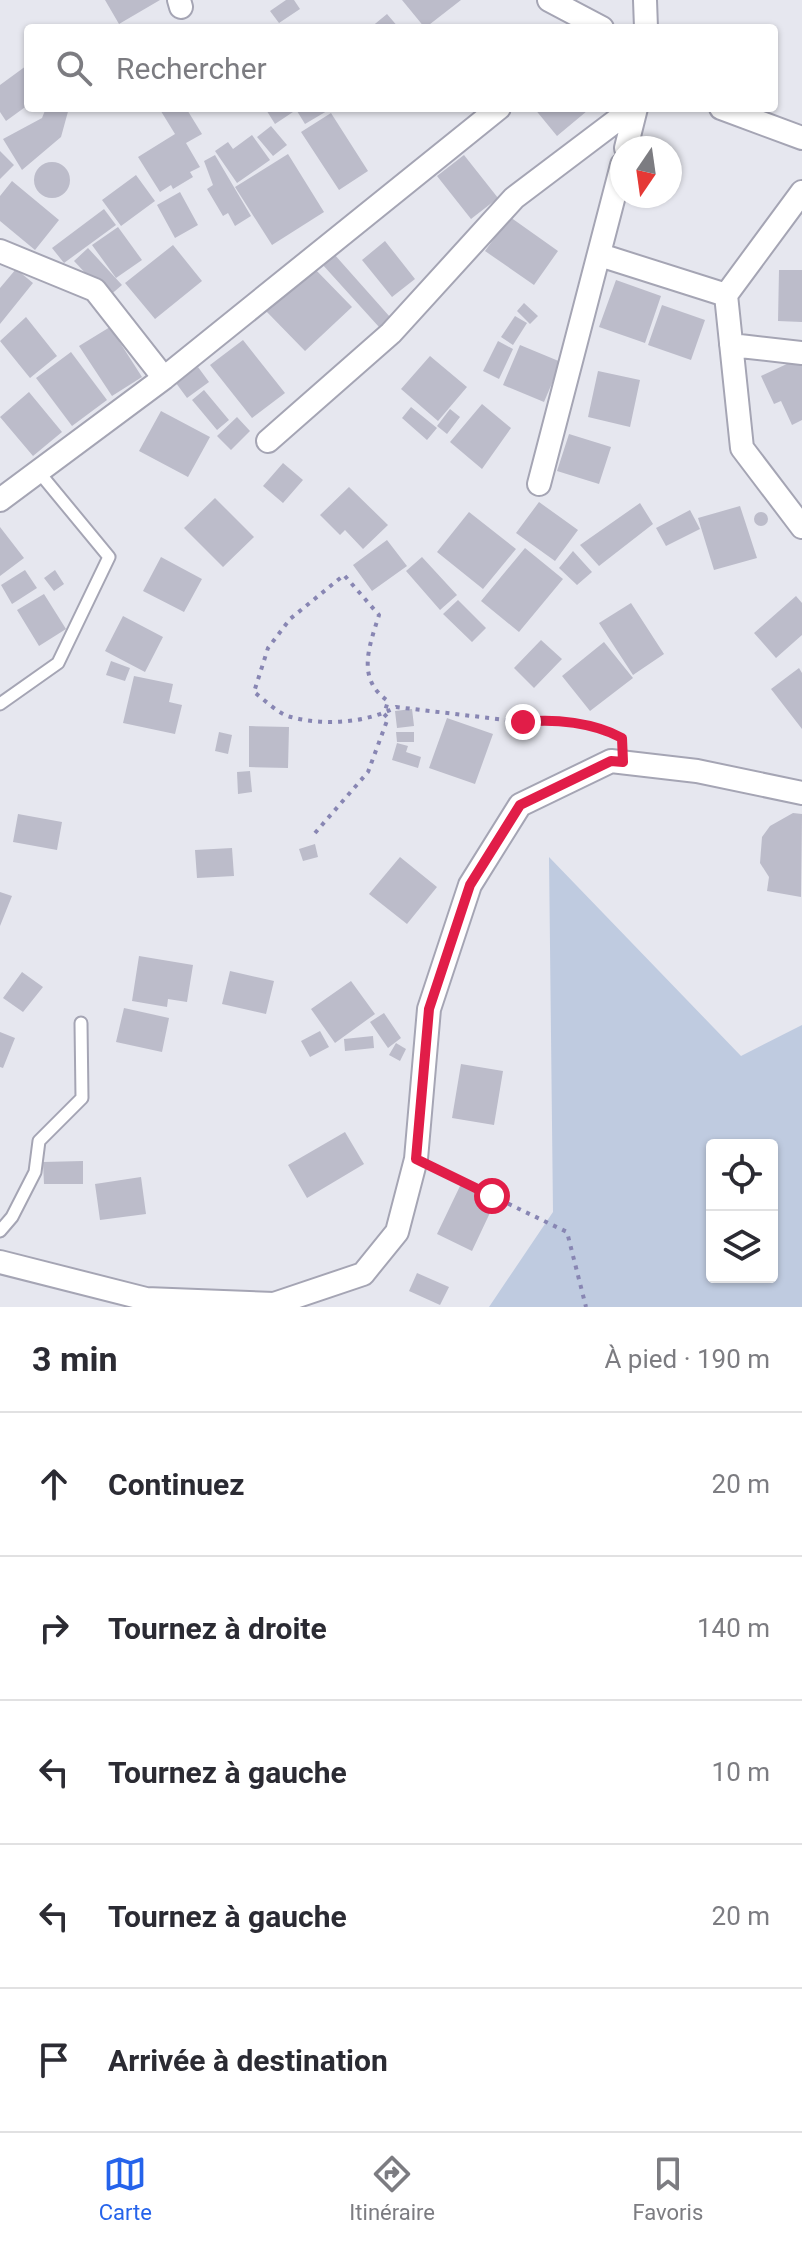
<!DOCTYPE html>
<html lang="fr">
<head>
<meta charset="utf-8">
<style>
	:root { --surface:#fff; --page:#f2f2f3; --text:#2b2b33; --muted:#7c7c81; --line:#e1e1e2; --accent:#2563eb }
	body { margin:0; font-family:Roboto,sans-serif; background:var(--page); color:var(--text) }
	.controls { position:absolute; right:24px; bottom:24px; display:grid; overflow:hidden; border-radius:8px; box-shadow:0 2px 6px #0004 }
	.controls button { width:72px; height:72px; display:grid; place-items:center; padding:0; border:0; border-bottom:2px solid var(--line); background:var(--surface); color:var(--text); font:40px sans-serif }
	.compass { position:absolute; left:610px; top:136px; width:72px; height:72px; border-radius:50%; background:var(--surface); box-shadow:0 2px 6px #0004; rotate:193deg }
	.stop { position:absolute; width:24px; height:24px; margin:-18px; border:6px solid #e11d48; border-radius:50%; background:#fff }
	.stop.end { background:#e11d48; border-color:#fff; box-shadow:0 2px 8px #0008 }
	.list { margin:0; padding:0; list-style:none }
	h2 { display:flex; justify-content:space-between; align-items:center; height:104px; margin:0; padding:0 32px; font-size:34px }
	h2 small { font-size:26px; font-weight:400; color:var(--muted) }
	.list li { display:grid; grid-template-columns:52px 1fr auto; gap:24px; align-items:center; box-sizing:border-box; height:144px; padding:0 32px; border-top:2px solid var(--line) }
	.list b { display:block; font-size:30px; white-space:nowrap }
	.list em { font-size:26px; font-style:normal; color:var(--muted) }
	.icon { flex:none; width:44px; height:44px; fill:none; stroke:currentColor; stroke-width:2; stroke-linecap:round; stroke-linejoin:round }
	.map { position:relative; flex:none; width:802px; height:1307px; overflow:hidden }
	.search { position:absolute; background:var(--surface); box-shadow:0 2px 6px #0004; left:24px; right:24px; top:24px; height:88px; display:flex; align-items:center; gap:20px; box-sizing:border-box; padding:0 28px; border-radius:8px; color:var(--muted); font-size:30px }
	.sheet { height:824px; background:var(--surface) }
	nav { display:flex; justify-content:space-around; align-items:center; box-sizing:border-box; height:112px; border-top:2px solid var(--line); background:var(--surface); font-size:22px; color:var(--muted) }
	nav a { display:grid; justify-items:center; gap:4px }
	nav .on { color:var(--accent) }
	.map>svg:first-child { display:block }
	.green { fill:#bfcbe0; fill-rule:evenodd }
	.building { fill:#bcbcca }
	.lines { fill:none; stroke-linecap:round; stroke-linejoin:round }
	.service-casing { stroke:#a5a5b4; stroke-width:15 }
	.minor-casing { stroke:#a5a5b4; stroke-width:26 }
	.path { stroke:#8886b3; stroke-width:4; stroke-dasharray:4 6; stroke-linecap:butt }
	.service { stroke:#fff; stroke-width:11 }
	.minor { stroke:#fff; stroke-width:22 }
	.route { stroke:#e11d48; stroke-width:10 }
</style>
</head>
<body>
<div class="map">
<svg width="802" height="1307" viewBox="0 0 802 1307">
	<rect width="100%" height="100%" fill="#e6e7ef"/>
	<path class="green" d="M549 857 741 1056 802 1025V1307H489L553 1212ZM712 1145H772V1277H712Z"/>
	<path class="building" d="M105 0H160L119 24Z
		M286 0H294L300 9 279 23 270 11Z
		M402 0H461L425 28Z
		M387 14 399 28H370Z
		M26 66 28 105 6 121 0 112V85Z
		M46 108H69L61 137 22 170 3 139 42 118Z
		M159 108H186L202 134 186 143 200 167 190 172 193 177 173 189 171 185 160 192 138 157 175 134Z
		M265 108H299L275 124Z
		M303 108H332L305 124 297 111Z
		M534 108H585L587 111 557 136Z
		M331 113 368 171 339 190 301 132Z
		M271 126 287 145 273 156 257 137Z
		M252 135 270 160 237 183 215 151 228 142 233 149Z
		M0 151 14 165 0 179Z
		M288 154 324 212 272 245 235 187Z
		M215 155 251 216 235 226 228 213 223 216 207 189 213 185 204 161Z
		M464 155 498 198 471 219 437 176Z
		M34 180a18 18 0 1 1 36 0a18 18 0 1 1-36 0Z
		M136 175 155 201 121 226 102 200Z
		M12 181 59 220 35 250 0 221V196Z
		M180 192 198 225 175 238 157 205Z
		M104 209 116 225 64 263 52 248Z
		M510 217 558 251 534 285 485 251Z
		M118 227 142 260 116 278 92 245Z
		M385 241 415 279 392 297 362 260Z
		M173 245 202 281 155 319 125 283Z
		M88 248 122 285 108 297 74 261Z
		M334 254 390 317 379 327 322 264Z
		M313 267 352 307 305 351 266 311Z
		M16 269 33 283 0 324V288Z
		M779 270H802V322L778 321Z
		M616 280 661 296 645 343 599 327Z
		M524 303 538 316 530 324 517 311Z
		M662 305 705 320 691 360 648 345Z
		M515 316 527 323 513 345 501 337Z
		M26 317 57 356 30 378 0 341Z
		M110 327 142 377 112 396 79 346Z
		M243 340 285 393 252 418 210 365Z
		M498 341 513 349 499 379 483 371Z
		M520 345 561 362 544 402 503 385Z
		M71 352 107 400 72 426 36 378Z
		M430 356 467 387 438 421 401 389Z
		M802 357V420L792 425 781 401 774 404 761 376Z
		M198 367 209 382 187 398 176 383Z
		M598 371 640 380 630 427 588 417Z
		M204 390 229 420 217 430 192 400Z
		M29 392 62 432 33 456 0 417Z
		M482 404 511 428 482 469 450 442Z
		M411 407 437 428 427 440 402 418Z
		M450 409 460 417 447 434 437 426Z
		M161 411 210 437 188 477 139 451Z
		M237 417 250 431 231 450 217 436Z
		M569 434 611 447 599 484 557 471Z
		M283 463 303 480 283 503 263 486Z
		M349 487 388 525 363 549 345 530 340 535 320 515Z
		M215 498 254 537 223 567 184 528Z
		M539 502 578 530 555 561 516 533Z
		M640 503 653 524 599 566 580 545Z
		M740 506 757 558 714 570 698 518Z
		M690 510 700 529 666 546 656 528Z
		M754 519a7 7 0 1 1 14 0a7 7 0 1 1-14 0Z
		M469 512 516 549 483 589 437 552Z
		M0 527 24 558 0 576Z
		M387 540 407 566 372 591 353 565Z
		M525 548 563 579 519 632 481 601Z
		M573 551 592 572 577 585 559 568Z
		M161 557 202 579 184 612 143 591Z
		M422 557 457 595 440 610 406 571Z
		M25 570 37 588 12 604 1 585Z
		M55 570 64 584 54 591 44 578Z
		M44 594 66 629 39 646 17 610Z
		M796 596 802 603V635L776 658 754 633Z
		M458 600 486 628 472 642 443 614Z
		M631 603 664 654 633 675 599 623Z
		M123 616 163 637 145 672 105 651Z
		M541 640 562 659 534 688 514 668Z
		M604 642 633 678 590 711 562 676Z
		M111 661 130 668 125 681 106 675Z
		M799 668 802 673V729L771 689Z
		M134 676 173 684 169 702 182 705 175 734 123 723Z
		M412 709 414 726 397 728 395 711Z
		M447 718 493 734 475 784 429 768Z
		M249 726 289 727 288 768 249 767Z
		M219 732 232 735 228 754 215 751Z
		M396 732H414V742H397Z
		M397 743 408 746 406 752 421 757 418 768 392 760Z
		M250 771 252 792 238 794 237 772Z
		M793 813 802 814 801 897 767 891 769 877 760 863 762 837 770 826Z
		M18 814 62 822 57 850 13 842Z
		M315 844 318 857 303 861 299 849Z
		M232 848 234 876 197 878 195 850Z
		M400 857 437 887 407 924 369 894Z
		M0 892 12 896 0 926Z
		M139 956 193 965 187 1002 168 999 167 1007 132 1001Z
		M230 971 274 981 266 1014 222 1004Z
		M22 972 43 987 23 1012 3 998Z
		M351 981 375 1014 335 1043 311 1009Z
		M124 1008 169 1018 162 1052 116 1042Z
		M384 1013 401 1038 388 1048 370 1022Z
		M320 1031 329 1047 310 1057 301 1041Z
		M0 1032 15 1038 3 1068 0 1067Z
		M373 1036 374 1048 345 1051 344 1039Z
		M396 1043 406 1049 400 1061 389 1055Z
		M461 1064 503 1071 494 1125 452 1118Z
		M345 1132 364 1164 307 1198 288 1165Z
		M83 1161V1184H44L43 1162Z
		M141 1177 146 1214 100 1220 95 1184Z
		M461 1184 496 1200 472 1251 437 1234Z
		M417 1273 449 1287 440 1305 409 1291Z"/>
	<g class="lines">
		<defs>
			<path id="service" d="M0 704 58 663 109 557 38 471
				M0 1231 12 1217 35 1172 39 1141 82 1098 81 1023"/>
			<path id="minor" d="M179 0 181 7
				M549 0 602 28
				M645 0 646 28
				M721 108 802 138
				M626 148 636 108
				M802 192 726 295 742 448 802 527
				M0 251 95 290 164 378
				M600 255 726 295
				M731 345 802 353
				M268 441 391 333 514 198 633 108
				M539 484 622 165
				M0 500 164 378 499 108
				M0 1262 146 1299 274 1304 363 1274 397 1232 416 1159 429 1009 470 885 520 805 611 761 697 771 802 793"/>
		</defs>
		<use href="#service" class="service-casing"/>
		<use href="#minor" class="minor-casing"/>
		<path class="path" d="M315 833 368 772 388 718 384 714 388 701C356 679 369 647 379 615L344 575 290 619 268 648 254 692C265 700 278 714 291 717 324 726 367 723 396 707L523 722 547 719 604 728 622 739
			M436 1169 567 1232 586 1307"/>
		<use href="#service" class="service"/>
		<use href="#minor" class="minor"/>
	</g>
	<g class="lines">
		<path class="route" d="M492 1196 416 1159 429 1009 470 885 520 805 611 761 623 762 622 738C595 723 554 718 523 722"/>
	</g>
</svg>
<div class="controls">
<button><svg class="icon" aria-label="locate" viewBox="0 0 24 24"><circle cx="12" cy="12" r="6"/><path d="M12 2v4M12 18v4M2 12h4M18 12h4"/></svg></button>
<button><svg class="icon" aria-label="layers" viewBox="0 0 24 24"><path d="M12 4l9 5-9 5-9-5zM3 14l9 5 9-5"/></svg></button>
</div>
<svg class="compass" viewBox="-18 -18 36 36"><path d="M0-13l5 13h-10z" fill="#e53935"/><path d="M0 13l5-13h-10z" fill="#7c7c81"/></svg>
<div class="stop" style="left:492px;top:1196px"></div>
<div class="stop end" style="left:523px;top:722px"></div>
<div class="search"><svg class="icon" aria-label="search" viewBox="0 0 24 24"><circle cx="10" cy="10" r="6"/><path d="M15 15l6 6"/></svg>Rechercher</div>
</div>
<section class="sheet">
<h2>3 min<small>À pied · 190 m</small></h2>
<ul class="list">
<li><svg class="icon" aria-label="ahead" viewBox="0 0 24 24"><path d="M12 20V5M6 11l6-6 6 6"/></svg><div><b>Continuez</b></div><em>20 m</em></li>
<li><svg class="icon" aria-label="right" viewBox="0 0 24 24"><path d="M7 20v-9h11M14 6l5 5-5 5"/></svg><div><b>Tournez à droite</b></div><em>140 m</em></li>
<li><svg class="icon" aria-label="left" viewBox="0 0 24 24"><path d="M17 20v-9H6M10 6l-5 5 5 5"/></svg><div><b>Tournez à gauche</b></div><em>10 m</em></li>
<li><svg class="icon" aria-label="left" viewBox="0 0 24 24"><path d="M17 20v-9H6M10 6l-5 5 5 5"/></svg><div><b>Tournez à gauche</b></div><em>20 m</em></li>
<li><svg class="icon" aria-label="arrive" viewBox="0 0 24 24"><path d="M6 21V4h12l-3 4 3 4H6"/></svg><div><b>Arrivée à destination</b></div></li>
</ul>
</section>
<nav>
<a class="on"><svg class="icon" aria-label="map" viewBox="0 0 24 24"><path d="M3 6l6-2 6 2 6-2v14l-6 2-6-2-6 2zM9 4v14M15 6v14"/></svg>Carte</a>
<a><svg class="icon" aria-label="directions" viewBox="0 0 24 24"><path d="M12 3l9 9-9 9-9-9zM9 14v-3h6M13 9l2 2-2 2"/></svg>Itinéraire</a>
<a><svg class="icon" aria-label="saved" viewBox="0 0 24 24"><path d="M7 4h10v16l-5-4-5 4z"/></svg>Favoris</a>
</nav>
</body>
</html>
